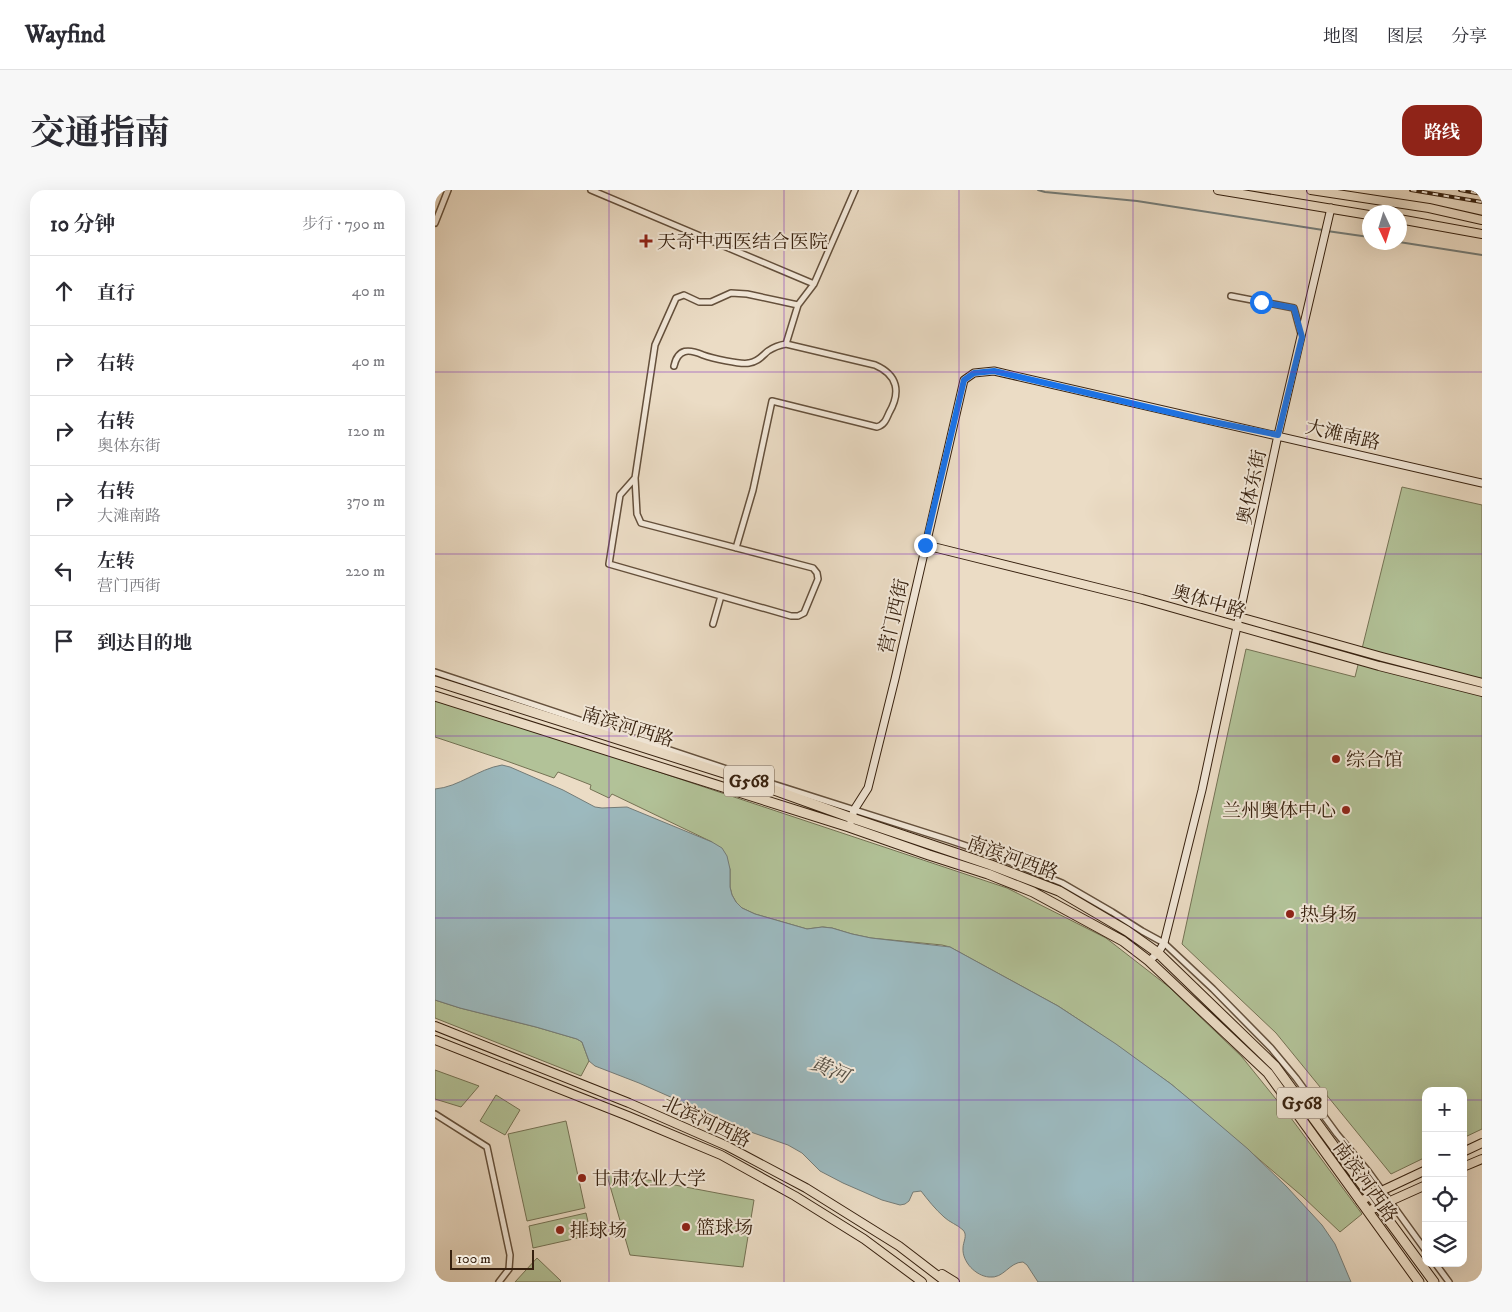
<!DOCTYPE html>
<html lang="zh">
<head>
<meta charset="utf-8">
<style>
	:root { --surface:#fff; --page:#f7f7f7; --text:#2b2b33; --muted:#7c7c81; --line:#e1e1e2; --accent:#8f2418 }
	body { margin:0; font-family:"IM FELL DW Pica","Noto Serif SC",serif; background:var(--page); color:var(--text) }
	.controls { position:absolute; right:15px; bottom:15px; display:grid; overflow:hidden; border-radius:10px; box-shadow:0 5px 20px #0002 }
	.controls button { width:45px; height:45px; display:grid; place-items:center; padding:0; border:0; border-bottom:1px solid var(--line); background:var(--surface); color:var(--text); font:25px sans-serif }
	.compass { position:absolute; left:927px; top:15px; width:45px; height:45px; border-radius:50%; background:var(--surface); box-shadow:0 5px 20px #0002; rotate:176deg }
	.scale { position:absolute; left:15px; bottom:12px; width:84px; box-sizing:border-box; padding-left:5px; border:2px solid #37210f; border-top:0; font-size:14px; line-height:18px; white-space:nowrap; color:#37210f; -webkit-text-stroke:4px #f2e8d9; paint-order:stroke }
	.stop { position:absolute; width:15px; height:15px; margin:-11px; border:4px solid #1a73e8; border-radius:50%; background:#fff }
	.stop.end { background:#1a73e8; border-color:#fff; box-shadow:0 1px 5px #0008 }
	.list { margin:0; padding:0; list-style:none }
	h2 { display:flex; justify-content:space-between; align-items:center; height:65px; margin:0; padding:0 20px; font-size:21px }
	h2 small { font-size:16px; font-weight:400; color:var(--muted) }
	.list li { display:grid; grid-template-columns:32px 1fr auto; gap:15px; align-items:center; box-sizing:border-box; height:70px; padding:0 20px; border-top:1px solid var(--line) }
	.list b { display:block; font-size:19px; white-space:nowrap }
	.list p { margin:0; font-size:16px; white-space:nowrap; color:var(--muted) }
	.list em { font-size:16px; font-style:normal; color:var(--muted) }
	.icon { flex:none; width:28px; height:28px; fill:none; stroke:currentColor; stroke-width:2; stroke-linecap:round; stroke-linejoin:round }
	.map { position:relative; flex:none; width:1047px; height:1092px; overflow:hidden; border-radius:15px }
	header { display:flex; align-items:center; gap:30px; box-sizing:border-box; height:70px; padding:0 25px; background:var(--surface); border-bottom:1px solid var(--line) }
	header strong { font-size:24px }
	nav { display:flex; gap:28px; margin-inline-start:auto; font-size:18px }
	.intro { display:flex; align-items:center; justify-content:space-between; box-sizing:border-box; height:120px; padding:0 30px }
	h1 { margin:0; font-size:35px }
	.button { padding:12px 22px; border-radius:15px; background:var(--accent); color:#fff; font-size:18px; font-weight:700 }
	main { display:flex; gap:30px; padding:0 30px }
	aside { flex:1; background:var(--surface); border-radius:15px; box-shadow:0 5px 20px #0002 }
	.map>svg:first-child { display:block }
	.green { fill:#b2c298; stroke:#747254 }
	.water { fill:#9cb9be; stroke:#747c78 }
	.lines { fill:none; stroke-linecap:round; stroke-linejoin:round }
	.stream { stroke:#747c78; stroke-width:2 }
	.street-casing { stroke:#64503c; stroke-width:8 }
	.secondary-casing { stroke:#37210f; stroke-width:9 }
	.primary-casing { stroke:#37210f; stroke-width:10 }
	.highway-casing { stroke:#37210f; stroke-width:11 }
	.street { stroke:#f2e8d9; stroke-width:5 }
	.secondary { stroke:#f2e8d9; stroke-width:7 }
	.primary { stroke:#ebdcc5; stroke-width:8 }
	.highway { stroke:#ebdcc5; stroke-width:9 }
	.rail-casing { stroke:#37210f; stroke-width:4 }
	.rail { stroke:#f2e8d9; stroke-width:2; stroke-dasharray:5.5; stroke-linecap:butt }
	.route { stroke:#1a73e8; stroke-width:6 }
	.grid { fill:none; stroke:#7b2cbf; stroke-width:1; stroke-opacity:0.55 }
	.poi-dot { fill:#8f2418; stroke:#f2e8d9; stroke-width:2 }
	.labels { text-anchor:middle; stroke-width:4; stroke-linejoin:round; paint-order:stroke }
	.shield { fill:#f2e8d9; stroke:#6f5d4c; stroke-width:1 }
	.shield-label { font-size:18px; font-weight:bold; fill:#37210f }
	.poi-label { font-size:19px; fill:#37210f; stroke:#f2e8d9; text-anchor:start }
	.street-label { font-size:19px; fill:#37210f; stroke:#f2e8d9 }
	.water-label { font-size:20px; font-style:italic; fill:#554f44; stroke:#f2e8d9 }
</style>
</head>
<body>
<header>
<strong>Wayfind</strong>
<nav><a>地图</a><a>图层</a><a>分享</a></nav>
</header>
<div class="intro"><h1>交通指南</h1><a class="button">路线</a></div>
<main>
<aside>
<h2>10 分钟<small>步行 · 790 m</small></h2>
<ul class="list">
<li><svg class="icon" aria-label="ahead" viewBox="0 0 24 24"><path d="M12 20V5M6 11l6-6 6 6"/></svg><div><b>直行</b></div><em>40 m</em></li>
<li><svg class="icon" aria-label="right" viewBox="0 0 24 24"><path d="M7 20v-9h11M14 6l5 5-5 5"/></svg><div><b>右转</b></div><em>40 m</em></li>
<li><svg class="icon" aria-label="right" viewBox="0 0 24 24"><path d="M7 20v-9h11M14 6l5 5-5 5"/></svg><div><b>右转</b><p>奥体东街</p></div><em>120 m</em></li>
<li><svg class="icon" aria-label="right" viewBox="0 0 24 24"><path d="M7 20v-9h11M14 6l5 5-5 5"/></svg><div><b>右转</b><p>大滩南路</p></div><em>370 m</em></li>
<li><svg class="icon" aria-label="left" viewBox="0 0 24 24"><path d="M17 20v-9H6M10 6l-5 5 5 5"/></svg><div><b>左转</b><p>营门西街</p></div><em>220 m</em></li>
<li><svg class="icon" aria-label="arrive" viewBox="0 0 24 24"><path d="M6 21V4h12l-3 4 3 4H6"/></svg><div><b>到达目的地</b></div></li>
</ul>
</aside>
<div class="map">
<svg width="1047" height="1092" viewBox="0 0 1047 1092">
	<rect width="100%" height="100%" fill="#ebdcc5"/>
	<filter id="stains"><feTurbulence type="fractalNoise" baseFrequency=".004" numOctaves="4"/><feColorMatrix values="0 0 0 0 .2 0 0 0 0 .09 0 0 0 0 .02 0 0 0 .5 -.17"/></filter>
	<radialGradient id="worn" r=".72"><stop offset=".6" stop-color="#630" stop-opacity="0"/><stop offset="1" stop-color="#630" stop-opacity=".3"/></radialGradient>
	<path class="green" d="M967 297 1047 315V939L1028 948V901H991V967L956 984 841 843 747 754 811 459 920 487Z
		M0 510 77 533 572 698 671 748 734 797 807 867 853 924 927 1024 905 1042 867 1006 736 894 658 839 623 816 535 768 515 757 507 755 436 748 417 744 397 738 388 737 372 739 320 724 307 718 301 712 297 705 295 697V679L277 652 177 604 174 608 155 599 156 595 123 582 119 588 66 569 0 547Z
		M0 810 25 818 101 837 142 849 147 852 154 871 146 886 0 828Z
		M0 880 44 896 26 917 0 909Z
		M61 905 85 920 70 945 45 931Z
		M131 931 150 1018 92 1031 73 944Z
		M171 982 319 1010 308 1077 195 1065Z
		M151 1023 156 1045 98 1058 94 1036Z
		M102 1068 126 1091 125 1092H80Z"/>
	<path class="water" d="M67 575 75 577 128 600 160 617 167 618 192 617 277 652 287 658 292 666 295 679V697L297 705 301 712 307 718 320 724 372 739 387 737 397 738 417 744 436 748 515 757 623 816 681 854 736 894 759 913 813 959 852 997 887 1035 900 1054 916 1092H603L592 1075 588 1072C574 1072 569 1089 554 1087 541 1086 527 1072 528 1058 528 1052 533 1045 528 1040 523 1035 514 1032 509 1027 500 1019 493 1010 486 1001L478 1002 474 1011 470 1014 465 1015 447 1010 408 993 385 981 367 963 353 955 310 940 204 893 160 876 154 871 147 852 142 849 101 837 25 818 0 810V599C24 597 43 579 67 575Z"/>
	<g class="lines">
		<path class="stream" d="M603 0 610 2 702 11 888 40
			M892 41 934 47
			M964 52 1047 65"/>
		<defs>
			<path id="street" d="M156 0 379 94
				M0 33 13 0
				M796 106 859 118 866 144
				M351 154 363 115
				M239 176C243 158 254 159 268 165 276 168 306 175 314 173 323 172 327 166 333 161 339 157 345 155 351 154L440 175C463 185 466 202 454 223 451 230 449 235 442 237L337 211 318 300 301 358
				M200 288 202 324 206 333 378 378 382 383 383 389 369 423 363 426H356L174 374 185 305 200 288 220 155 241 108 249 105 264 112H276L296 103 312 104 363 115 379 94 420 0
				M278 434 286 406
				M0 482 319 588 514 650 558 665 627 693 677 722 707 741 729 753 778 799 836 858 861 888 902 944 933 981 991 1061
				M0 924 52 957 75 1065 74 1079 64 1092
				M1000 1073 1014 1092"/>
			<path id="secondary" d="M416 631 419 620 433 598 460 489 529 190 539 183 559 181 1047 293
				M714 771 723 763 729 753 767 600 843 245 896 18"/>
			<path id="primary" d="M783 0 934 25
				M876 0 994 18 1047 30
				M964 29 1047 44
				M490 355 707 409 944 476 1047 502
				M804 427 947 467 1047 493
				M0 836 194 913 292 956 371 998 464 1056 511 1092
				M0 850 193 926 286 965 360 1006 429 1049 487 1092
				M1028 962 1047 953
				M1028 977 1047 969
				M925 1011 991 980
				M933 1021 991 995
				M507 1084 520 1092"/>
			<path id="highway" d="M0 491 317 592 417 628 556 675 624 701 692 741 723 763 840 876 999 1092
				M0 506 414 637 494 665 553 684 598 702 688 751 714 771 833 883 984 1092"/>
		</defs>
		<use href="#street" class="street-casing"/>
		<use href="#secondary" class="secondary-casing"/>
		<use href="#primary" class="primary-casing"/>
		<use href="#highway" class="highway-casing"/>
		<use href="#street" class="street"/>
		<use href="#secondary" class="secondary"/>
		<use href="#primary" class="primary"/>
		<use href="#highway" class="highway"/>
		<defs>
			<path id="rail" d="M976 0 1047 12
				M1025 0 1047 4"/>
		</defs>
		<use href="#rail" class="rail-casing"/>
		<use href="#rail" class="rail"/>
	</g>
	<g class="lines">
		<path class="route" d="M490 355 529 190 539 183 559 181 764 229 843 245 867 147 859 118 826 112"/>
	</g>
	<path class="grid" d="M174 0V1092M349 0V1092M524 0V1092M698 0V1092M872 0V1092M0 182H1047M0 364H1047M0 546H1047M0 728H1047M0 910H991M1028 910H1047"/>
	<g class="poi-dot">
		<path d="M208.5 43.5h5v5h5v5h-5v5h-5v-5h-5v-5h5z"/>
		<circle cx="901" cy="569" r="5"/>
		<circle cx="911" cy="620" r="5"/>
		<circle cx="855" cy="724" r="5"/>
		<circle cx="147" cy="988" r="5"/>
		<circle cx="251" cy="1037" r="5"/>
		<circle cx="125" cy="1040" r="5"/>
	</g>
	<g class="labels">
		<g class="shield">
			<rect x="289" y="575.5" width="50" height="31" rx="4"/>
			<rect x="842" y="897.5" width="50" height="31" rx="4"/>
		</g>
		<g class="shield-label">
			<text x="314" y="597">G568</text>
			<text x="867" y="919">G568</text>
		</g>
		<g class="poi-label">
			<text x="222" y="58">天奇中西医结合医院</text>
			<text x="911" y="576">综合馆</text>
			<text x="901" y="627" text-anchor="end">兰州奥体中心</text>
			<text x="865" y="731">热身场</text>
			<text x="157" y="995">甘肃农业大学</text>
			<text x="261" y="1044">篮球场</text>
			<text x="135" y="1047">排球场</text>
		</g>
		<g class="street-label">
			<text transform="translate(908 244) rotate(13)" y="7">大滩南路</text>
			<text transform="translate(816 297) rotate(-78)" y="7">奥体东街</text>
			<text transform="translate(774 411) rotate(16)" y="7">奥体中路</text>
			<text transform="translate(458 426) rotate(-77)" y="7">营门西街</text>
			<text transform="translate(193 536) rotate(17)" y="7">南滨河西路</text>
			<text transform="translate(578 667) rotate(20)" y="7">南滨河西路</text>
			<text transform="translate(272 931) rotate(25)" y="7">北滨河西路</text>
			<text transform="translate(931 991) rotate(54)" y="7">南滨河西路</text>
		</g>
		<g class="water-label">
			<text transform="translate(395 879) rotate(23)" y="7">黄河</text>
		</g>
	</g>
	<rect width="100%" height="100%" filter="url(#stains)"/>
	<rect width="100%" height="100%" fill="url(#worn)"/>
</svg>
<div class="controls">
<button>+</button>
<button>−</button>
<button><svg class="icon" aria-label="locate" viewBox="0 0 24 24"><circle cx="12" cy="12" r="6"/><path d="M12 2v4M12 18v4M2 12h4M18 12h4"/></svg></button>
<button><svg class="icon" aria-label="layers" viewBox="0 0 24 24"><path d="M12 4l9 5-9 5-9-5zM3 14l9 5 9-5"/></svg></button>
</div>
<svg class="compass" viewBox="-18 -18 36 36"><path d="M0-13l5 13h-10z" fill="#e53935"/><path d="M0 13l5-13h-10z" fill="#7c7c81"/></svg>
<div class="scale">100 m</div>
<div class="stop" style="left:826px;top:112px"></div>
<div class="stop end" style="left:490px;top:355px"></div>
</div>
</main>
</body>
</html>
